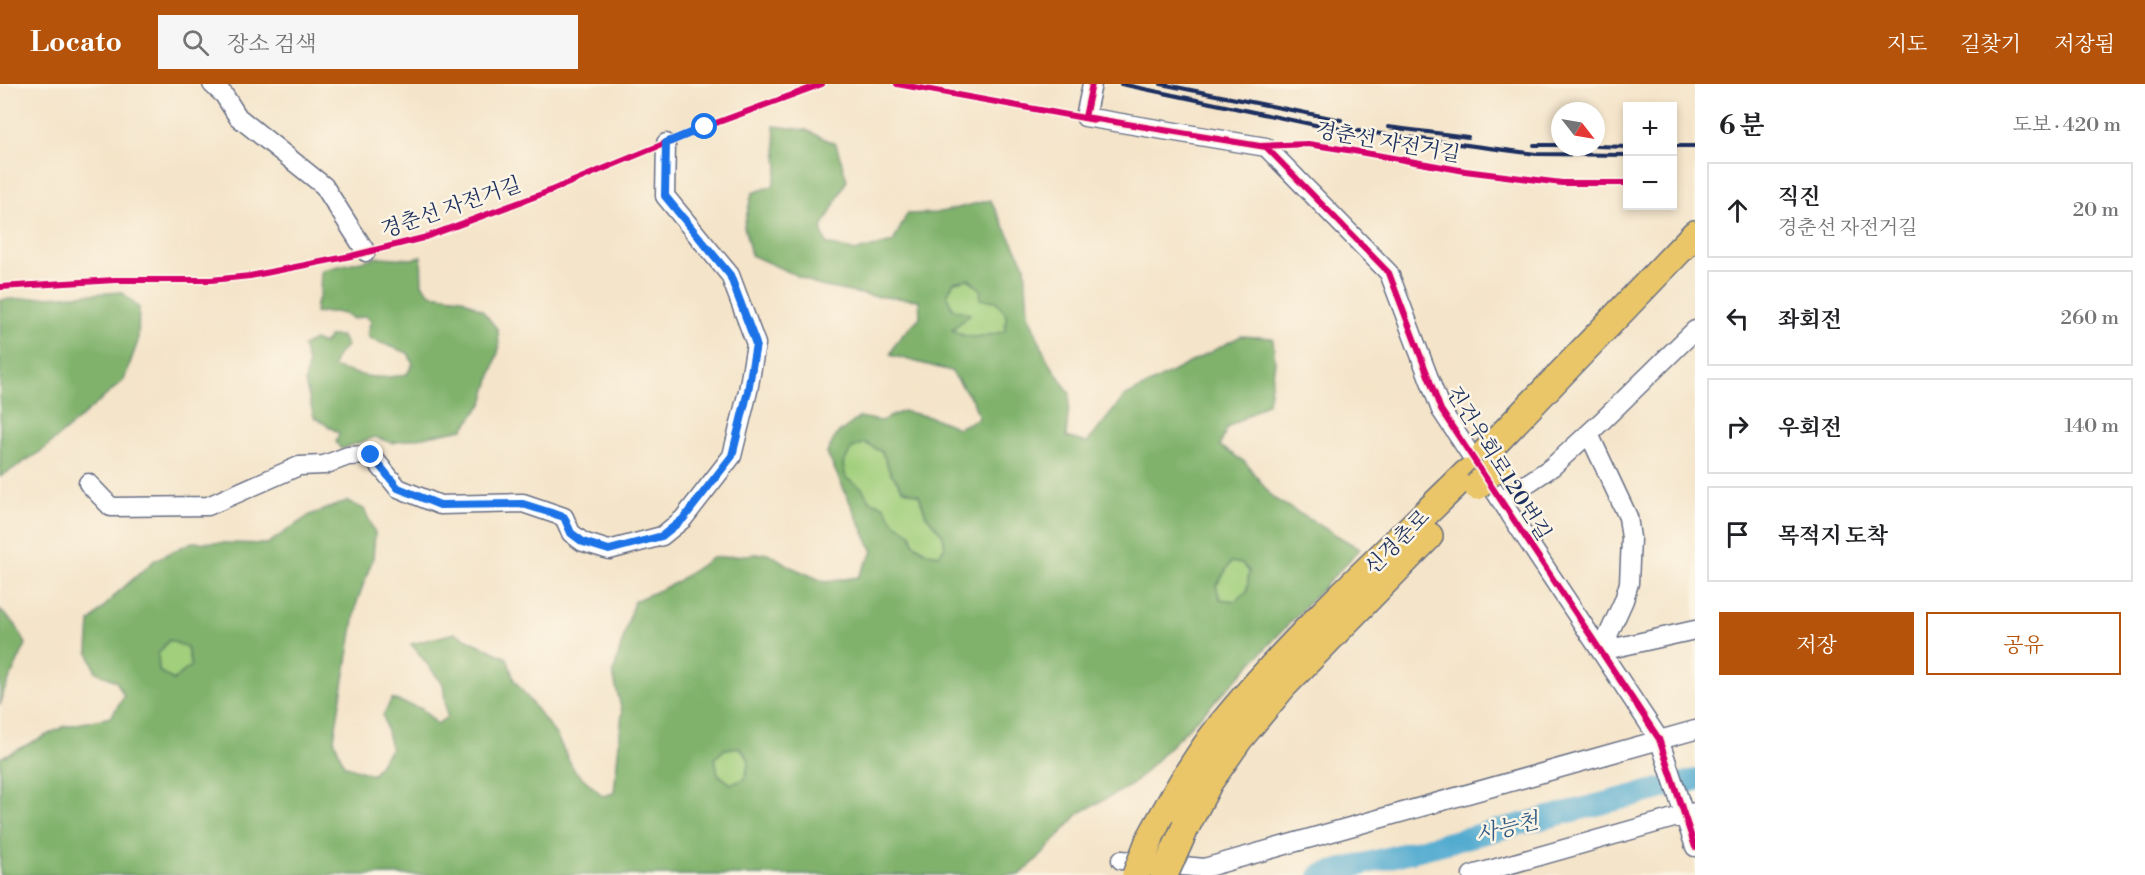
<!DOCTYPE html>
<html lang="ko">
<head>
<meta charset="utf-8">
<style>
	:root { --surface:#fff; --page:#f6f6f6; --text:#202124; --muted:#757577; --line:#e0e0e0; --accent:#b45309 }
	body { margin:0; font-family:"Libre Bodoni","Noto Serif KR",serif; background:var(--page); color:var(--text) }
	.controls { position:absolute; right:18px; top:18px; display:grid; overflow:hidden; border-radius:0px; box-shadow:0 3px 9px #0003 }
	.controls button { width:54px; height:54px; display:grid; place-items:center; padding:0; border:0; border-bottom:2px solid var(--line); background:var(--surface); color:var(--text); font:30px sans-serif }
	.compass { position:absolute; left:1551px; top:18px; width:54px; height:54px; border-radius:50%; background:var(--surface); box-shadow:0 3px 9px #0003; rotate:121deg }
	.stop { position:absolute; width:18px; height:18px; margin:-14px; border:4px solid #1a73e8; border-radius:50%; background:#fff }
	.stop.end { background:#1a73e8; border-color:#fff; box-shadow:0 2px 6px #0008 }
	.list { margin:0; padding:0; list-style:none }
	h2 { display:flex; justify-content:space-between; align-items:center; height:78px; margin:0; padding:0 24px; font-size:26px }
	h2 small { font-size:20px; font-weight:400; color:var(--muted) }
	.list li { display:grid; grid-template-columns:39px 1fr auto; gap:18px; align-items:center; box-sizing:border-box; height:96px; margin:0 12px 12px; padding:0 12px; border:2px solid var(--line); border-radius:0px }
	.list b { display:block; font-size:22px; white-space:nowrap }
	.list p { margin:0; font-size:20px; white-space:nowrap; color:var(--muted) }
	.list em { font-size:20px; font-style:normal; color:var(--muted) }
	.actions { display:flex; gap:12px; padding:18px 24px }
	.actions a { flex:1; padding:14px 0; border:2px solid var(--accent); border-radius:0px; text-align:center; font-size:21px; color:var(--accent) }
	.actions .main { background:var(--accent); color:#fff }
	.icon { flex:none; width:33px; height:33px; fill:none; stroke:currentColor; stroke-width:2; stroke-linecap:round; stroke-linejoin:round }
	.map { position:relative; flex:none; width:1695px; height:791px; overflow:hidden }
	header { display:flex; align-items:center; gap:36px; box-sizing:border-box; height:84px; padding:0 30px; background:var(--accent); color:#fff }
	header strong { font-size:28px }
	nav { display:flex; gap:33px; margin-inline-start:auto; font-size:21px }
	.search { width:420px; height:54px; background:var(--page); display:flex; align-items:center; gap:15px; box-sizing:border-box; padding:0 21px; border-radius:0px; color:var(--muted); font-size:22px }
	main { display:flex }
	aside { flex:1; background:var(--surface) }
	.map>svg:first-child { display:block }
	.green { fill:#a1cf7c; stroke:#5e7f6d; stroke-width:1.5 }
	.forest { fill:#80b26c; stroke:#4e7065; stroke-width:1.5; fill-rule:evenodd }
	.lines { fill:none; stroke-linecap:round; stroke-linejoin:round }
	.river { stroke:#53abd0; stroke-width:22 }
	.minor-casing { stroke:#676e83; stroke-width:21 }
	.highway-casing { stroke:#676e83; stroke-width:30 }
	.minor { stroke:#fff; stroke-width:18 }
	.highway { stroke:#eac669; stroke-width:27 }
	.rail { stroke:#1b2f5e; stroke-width:4 }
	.highway-bridge-casing { stroke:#676e83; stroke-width:30; stroke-linecap:butt }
	.highway-bridge { stroke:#eac669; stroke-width:27 }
	.cycleway-casing { stroke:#fcf5e5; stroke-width:10 }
	.cycleway { stroke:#d6006c; stroke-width:6 }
	.route { stroke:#1a73e8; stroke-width:8 }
	.labels { text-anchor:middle; stroke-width:5; stroke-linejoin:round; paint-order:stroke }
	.street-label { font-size:21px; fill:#1b2f5e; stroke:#fcf5e5 }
	.water-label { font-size:22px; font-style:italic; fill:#2f5a86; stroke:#fcf5e5 }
</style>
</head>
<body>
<header>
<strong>Locato</strong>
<div class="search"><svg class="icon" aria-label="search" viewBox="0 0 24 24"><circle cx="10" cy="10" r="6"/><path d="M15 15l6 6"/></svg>장소 검색</div>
<nav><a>지도</a><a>길찾기</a><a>저장됨</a></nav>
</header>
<main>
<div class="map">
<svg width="1695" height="791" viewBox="0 0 1695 791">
	<rect width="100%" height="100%" fill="#fcf5e5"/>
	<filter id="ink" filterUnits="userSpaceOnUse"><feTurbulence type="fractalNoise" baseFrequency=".0167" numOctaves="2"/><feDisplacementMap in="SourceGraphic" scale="12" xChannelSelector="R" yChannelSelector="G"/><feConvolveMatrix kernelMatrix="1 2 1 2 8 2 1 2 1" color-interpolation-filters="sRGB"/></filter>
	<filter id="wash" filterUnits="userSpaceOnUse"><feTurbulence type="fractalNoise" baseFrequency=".008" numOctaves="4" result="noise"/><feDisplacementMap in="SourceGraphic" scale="24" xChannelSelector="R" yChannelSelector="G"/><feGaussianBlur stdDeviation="1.35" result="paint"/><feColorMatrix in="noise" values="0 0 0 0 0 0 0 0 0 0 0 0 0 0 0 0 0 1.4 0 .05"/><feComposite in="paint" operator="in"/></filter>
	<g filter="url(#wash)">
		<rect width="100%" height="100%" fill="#f4e4c9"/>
		<path class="green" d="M968 195 996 217 1006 230V247C986 252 969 258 952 245V224L947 211 954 198Z
			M865 359 882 368 890 388 903 405 919 411 926 431 943 451 945 463 939 471 928 469 914 460 911 450 894 438 884 422 869 416 861 403 845 394 843 380 852 364Z
			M1231 477 1242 480 1249 487 1247 507 1235 517 1220 515 1216 502Z
			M169 556 187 563 191 582 173 596 159 588 158 570Z
			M740 663 749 676 745 696 731 700 718 690 715 674 725 665Z"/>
		<path class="forest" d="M774 42 806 46 836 60 847 96 821 146 827 160 856 167 893 158 907 130 937 129 990 116 1025 181 1028 230 1047 275 1070 310 1066 353 1087 359 1124 313 1241 252 1273 254 1275 279 1268 319 1227 344 1220 362 1245 378 1273 414 1360 465 1226 606 1132 701 1079 729 1042 771 1020 791H0V674L63 643 111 633 124 612 116 597 96 588 88 567 90 538 117 509 155 476 192 458 267 460 310 431 347 417 364 425 375 449 373 474 357 518 334 655 344 681 372 691 391 664 383 631 392 615 422 625 437 640 447 633 443 600 411 560 455 549 507 574 514 596 556 651 574 686 603 712 614 709 622 628 613 590 634 517 673 500 712 474 768 469 791 483 825 498 858 493 873 468 827 369 836 351 860 333 881 337 903 327 934 334 958 344 979 334 973 317 951 287 890 271 897 257 920 233 919 216 871 212 820 202 751 171 744 142 752 109 773 102 778 83ZM969 195 981 206 980 215 996 217 1006 230 1005 247C987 252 969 258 952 246L970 230 952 224 947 211 954 198ZM865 359 882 368 890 388 903 405 919 411 926 431 943 451 945 463 939 471 928 469 914 460 911 450 894 438 884 422 869 416 861 403 846 394 843 380 852 364ZM1231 478 1242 480 1249 487 1247 507 1235 517 1220 515 1216 502ZM169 556 187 563 191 582 173 596 159 587 158 570ZM740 663 749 676 745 695 731 700 718 690 715 674 725 665Z
			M421 172 422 200 430 210 461 214 482 226 498 246 499 265 483 319 463 345 392 359 375 353 341 365 336 358 339 349 314 333 305 298 308 280 303 262 314 256 323 260 330 252H341L347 262 337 272 333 283C363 292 376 297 407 290L413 280 408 269 370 255 367 250 371 237 365 232 354 235C341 227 330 227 315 229L316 220 320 212 321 186 379 173 412 175Z
			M122 208 139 224 138 257 124 296 43 366 0 393V216Z
			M0 526 15 540 26 560 4 607 0 621Z"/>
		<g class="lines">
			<path class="river" d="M1320 791 1695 696"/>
		</g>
	</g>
	<g filter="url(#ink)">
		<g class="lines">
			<defs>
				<path id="minor" d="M212 0 224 11 238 33 324 102 366 168
					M1092 0 1085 33 1266 63 1389 189 1441 326 1659 655 1695 763
					M1589 350 1628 433 1631 454 1629 499 1624 516 1601 567
					M88 399 111 423 208 422 299 382 324 381 348 372 371 371 398 404 440 421 523 419 564 433 571 449 583 458 609 466 662 452 683 435 732 372 748 307 756 260 730 191 665 112 666 59
					M1501 417 1552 383 1601 338 1695 246
					M1601 567 1695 546
					M1121 776 1204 784 1695 646
					M1472 791 1695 728"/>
				<path id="highway" d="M1486 368 1695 150
					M1186 742 1209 698 1239 655 1284 601 1429 452
					M1149 757C1174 712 1199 666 1233 627 1305 542 1388 467 1467 389"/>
			</defs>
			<use href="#minor" class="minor-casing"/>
			<use href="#highway" class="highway-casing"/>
			<use href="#minor" class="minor"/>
			<use href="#highway" class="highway"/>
			<path class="rail" d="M1121 0 1320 42 1536 70 1628 71
				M1161 0 1341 36
				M1388 43 1468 53
				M1534 61H1560
				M1596 62 1628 63
				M1672 62H1695"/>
			<defs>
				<path id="highway-bridge" d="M1477 402 1498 381
					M1136 791 1149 757
					M1164 791 1186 742"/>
			</defs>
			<use href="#highway-bridge" class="highway-bridge-casing"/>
			<use href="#highway-bridge" class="highway-bridge"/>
			<defs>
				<path id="cycleway" d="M897 0 1095 36
					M1092 0 1085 33 1266 63 1389 189 1441 326 1659 655 1695 763
					M1260 62 1308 60 1354 67 1465 87 1562 99H1628
					M0 203 115 196H211L250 192 351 172 423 154 542 110 705 43 822 0"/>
			</defs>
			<use href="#cycleway" class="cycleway-casing"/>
			<use href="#cycleway" class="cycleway"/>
		</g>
	</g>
	<g class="lines" filter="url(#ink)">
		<path class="route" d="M371 371 398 404 440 421 523 420 564 433 571 449 583 458 609 466 662 452 683 435 732 372 748 307 756 260 730 191 665 112 666 59 705 43"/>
	</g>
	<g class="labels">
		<g class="street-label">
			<text transform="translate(1388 58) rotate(10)" y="7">경춘선 자전거길</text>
			<text transform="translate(451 123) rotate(-19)" y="7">경춘선 자전거길</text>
			<text transform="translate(1499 379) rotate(58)" y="7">진건우회로120번길</text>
			<text transform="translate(1397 458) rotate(-45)" y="7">신경춘로</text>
		</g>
		<g class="water-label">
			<text transform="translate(1507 743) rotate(-14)" y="8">사능천</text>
		</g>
	</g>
</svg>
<div class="controls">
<button>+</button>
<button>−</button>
</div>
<svg class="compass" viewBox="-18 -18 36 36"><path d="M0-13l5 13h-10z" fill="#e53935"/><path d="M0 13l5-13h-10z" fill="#757577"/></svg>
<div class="stop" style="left:705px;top:43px"></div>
<div class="stop end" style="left:371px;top:371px"></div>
</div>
<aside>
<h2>6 분<small>도보 · 420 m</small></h2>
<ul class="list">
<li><svg class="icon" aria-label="ahead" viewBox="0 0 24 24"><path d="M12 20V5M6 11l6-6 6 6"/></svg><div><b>직진</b><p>경춘선 자전거길</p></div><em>20 m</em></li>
<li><svg class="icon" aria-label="left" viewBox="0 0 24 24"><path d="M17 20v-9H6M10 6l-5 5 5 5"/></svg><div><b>좌회전</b></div><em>260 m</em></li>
<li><svg class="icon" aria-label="right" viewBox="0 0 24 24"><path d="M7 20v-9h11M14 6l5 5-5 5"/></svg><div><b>우회전</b></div><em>140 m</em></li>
<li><svg class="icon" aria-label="arrive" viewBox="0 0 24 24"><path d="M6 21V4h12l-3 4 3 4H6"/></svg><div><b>목적지 도착</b></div></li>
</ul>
<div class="actions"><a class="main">저장</a><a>공유</a></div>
</aside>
</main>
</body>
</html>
